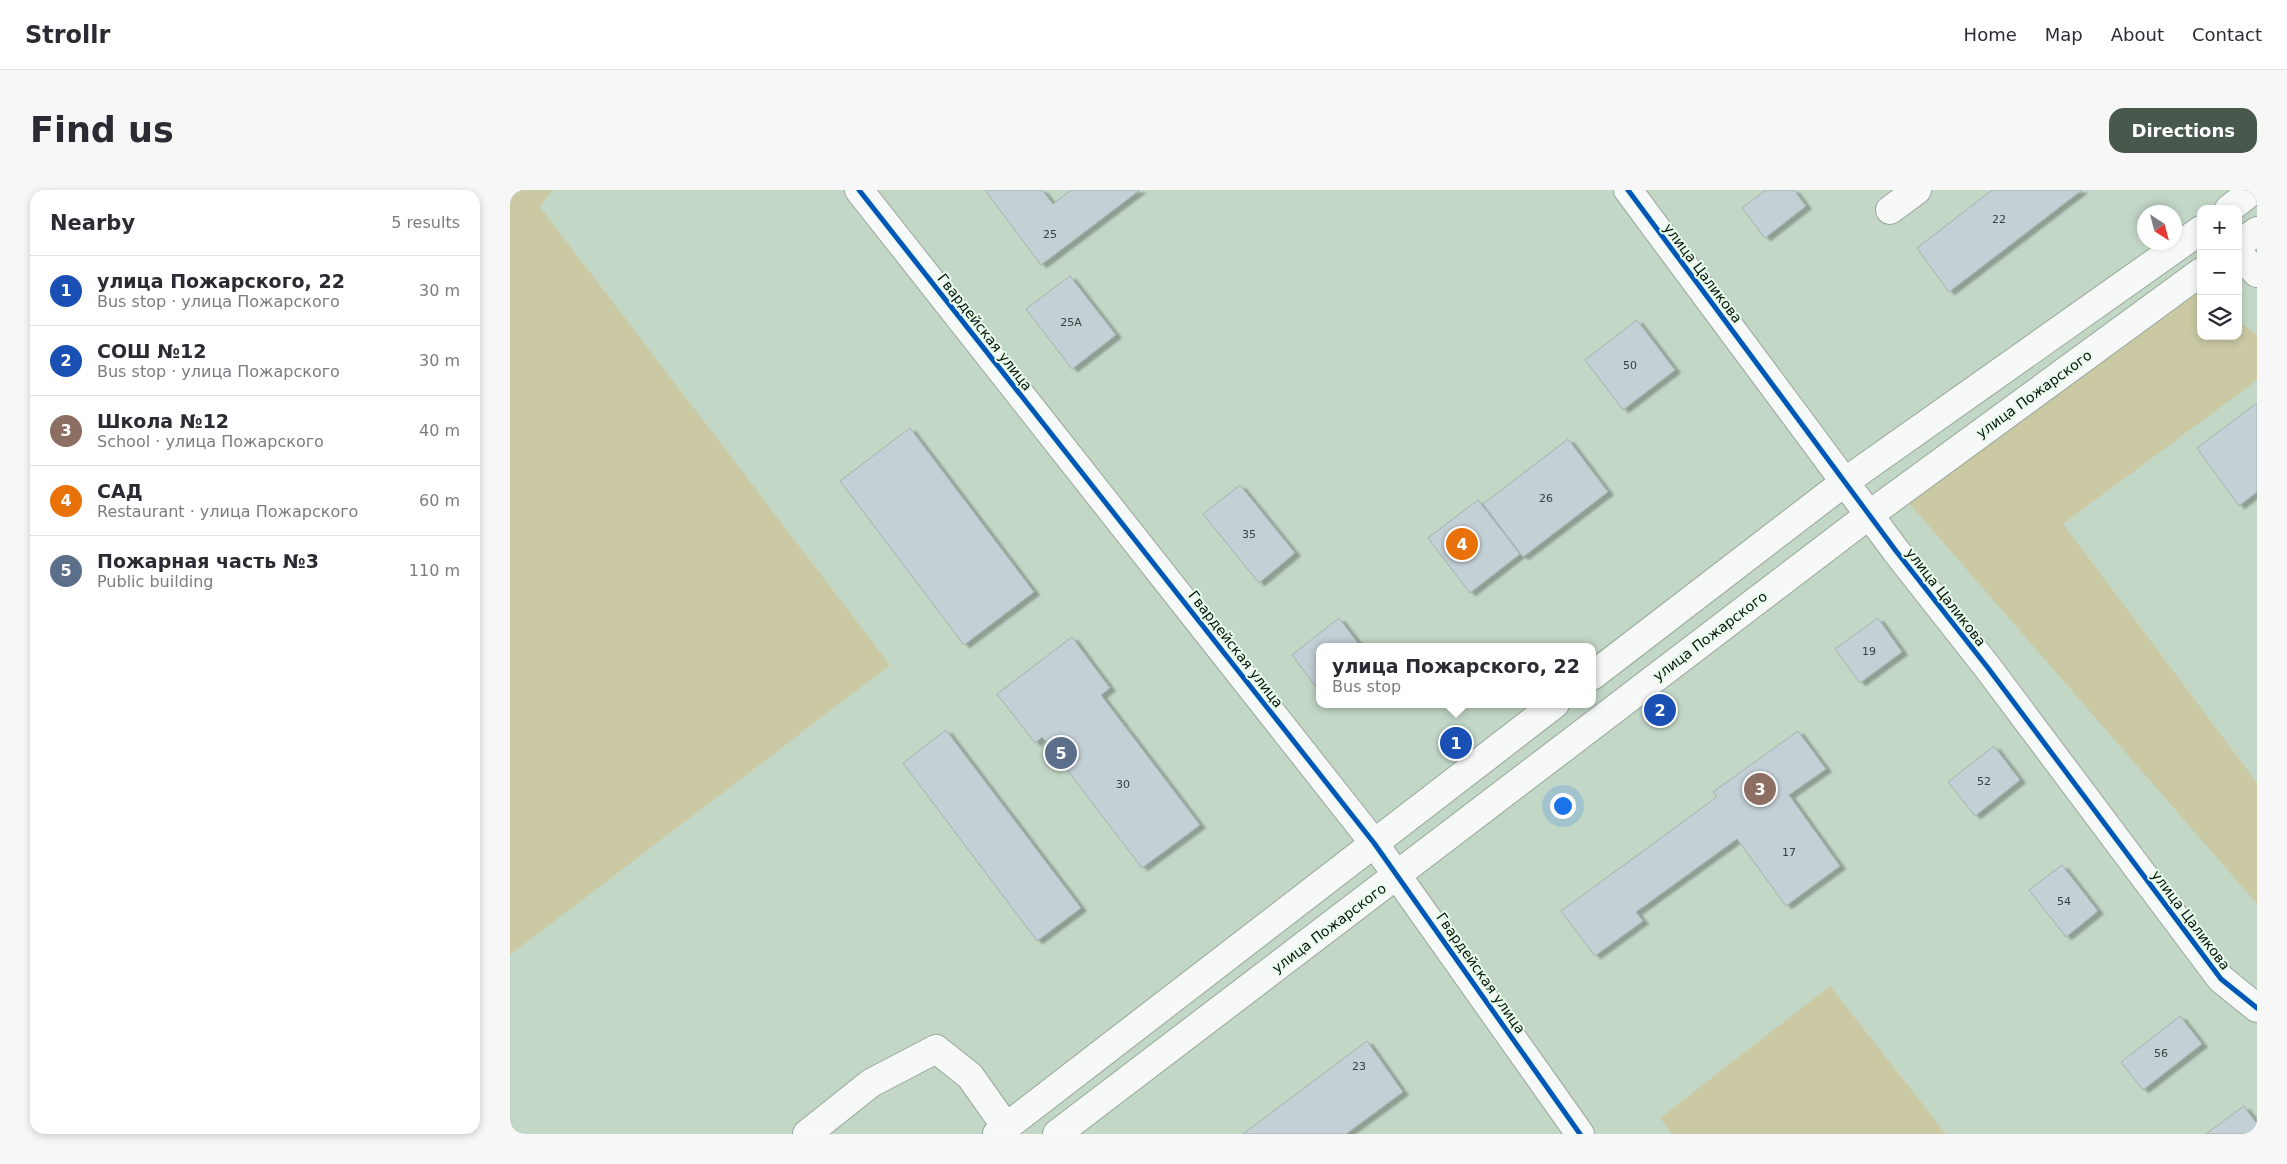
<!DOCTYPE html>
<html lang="en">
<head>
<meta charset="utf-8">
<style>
	:root { --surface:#fff; --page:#f7f7f7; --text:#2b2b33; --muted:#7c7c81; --line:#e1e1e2; --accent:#49584c }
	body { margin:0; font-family:"DejaVu Sans",sans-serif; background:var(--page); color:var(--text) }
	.controls { position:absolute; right:15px; top:15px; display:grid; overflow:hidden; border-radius:10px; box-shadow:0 2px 8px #0003 }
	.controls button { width:45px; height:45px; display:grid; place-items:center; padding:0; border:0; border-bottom:1px solid var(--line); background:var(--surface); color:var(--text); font:25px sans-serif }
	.compass { position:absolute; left:1627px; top:15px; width:45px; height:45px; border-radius:50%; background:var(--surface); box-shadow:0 2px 8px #0003; rotate:144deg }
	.you { position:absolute; left:1052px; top:615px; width:18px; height:18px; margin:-12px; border:4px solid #fff; border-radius:50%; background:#1a73e8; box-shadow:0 0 0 8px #1a73e833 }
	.badge { display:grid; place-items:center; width:32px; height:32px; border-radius:50%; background:var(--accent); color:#fff; font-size:16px; font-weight:700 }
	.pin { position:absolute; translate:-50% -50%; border:2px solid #fff; box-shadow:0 1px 5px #0006 }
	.popup { position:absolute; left:806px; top:453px; width:280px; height:65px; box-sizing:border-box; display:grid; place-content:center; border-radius:10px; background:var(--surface); filter:drop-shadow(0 1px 4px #0005); font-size:16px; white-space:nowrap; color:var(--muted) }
	.popup b { font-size:19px; color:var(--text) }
	.popup::after { content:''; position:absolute; left:50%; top:100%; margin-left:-10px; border:10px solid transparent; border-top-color:var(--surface) }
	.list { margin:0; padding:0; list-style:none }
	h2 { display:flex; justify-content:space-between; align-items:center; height:65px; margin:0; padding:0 20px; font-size:21px }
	h2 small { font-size:16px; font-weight:400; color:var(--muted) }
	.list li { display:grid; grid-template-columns:32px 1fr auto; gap:15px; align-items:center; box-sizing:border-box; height:70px; padding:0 20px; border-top:1px solid var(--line) }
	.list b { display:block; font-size:19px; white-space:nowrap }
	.list p { margin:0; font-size:16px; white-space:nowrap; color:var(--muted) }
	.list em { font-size:16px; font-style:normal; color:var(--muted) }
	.icon { flex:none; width:28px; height:28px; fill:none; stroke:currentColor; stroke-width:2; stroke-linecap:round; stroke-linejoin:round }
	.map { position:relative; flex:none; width:1747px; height:944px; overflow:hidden; border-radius:15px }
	header { display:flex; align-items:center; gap:30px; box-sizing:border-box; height:70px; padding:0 25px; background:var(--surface); border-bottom:1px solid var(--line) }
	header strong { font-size:24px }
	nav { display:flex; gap:28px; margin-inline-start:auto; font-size:18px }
	.intro { display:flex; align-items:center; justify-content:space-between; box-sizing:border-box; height:120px; padding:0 30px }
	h1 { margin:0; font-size:35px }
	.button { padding:12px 22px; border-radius:15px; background:var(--accent); color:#fff; font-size:18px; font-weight:700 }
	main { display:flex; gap:30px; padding:0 30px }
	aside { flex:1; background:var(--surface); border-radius:15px; box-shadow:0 2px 8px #0003 }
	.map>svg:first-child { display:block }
	.green { fill:#cac9a4 }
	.building { fill:#c3d0d5; stroke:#a5b0af; filter:url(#shadow) }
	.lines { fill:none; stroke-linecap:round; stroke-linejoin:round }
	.minor-casing { stroke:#98a79b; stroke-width:30 }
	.major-casing { stroke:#98a79b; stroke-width:30 }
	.minor { stroke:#f6f9f7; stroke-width:28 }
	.major { stroke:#f6f9f7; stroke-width:28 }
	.cycleway-casing { stroke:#e9fbec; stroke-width:8 }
	.cycleway { stroke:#0057b8; stroke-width:5 }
	.labels { text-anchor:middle; stroke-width:4; stroke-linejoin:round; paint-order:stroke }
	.number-label { font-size:11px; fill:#36423d }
	.street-label { font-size:14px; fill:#07130a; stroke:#e9fbec }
</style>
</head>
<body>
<header>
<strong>Strollr</strong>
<nav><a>Home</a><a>Map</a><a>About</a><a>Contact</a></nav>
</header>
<div class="intro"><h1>Find us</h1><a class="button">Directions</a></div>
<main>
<aside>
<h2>Nearby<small>5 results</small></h2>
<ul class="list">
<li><span class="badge" style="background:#1a4fb4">1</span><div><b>улица Пожарского, 22</b><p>Bus stop · улица Пожарского</p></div><em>30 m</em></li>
<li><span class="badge" style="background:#1a4fb4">2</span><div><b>СОШ №12</b><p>Bus stop · улица Пожарского</p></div><em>30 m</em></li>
<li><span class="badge" style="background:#8d6e63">3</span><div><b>Школа №12</b><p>School · улица Пожарского</p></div><em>40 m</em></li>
<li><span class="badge" style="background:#e8710a">4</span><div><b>САД</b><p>Restaurant · улица Пожарского</p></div><em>60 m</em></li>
<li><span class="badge" style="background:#5c6f8a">5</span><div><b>Пожарная часть №3</b><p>Public building</p></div><em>110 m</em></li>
</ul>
</aside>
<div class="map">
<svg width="1747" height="944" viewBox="0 0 1747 944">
	<defs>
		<filter id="shadow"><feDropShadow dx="5.5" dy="3" stdDeviation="1" flood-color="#0004"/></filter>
	</defs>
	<rect width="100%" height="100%" fill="#c3d7c7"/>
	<path class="green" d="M0 0H43L30 17 380 475 0 765Z
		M1689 102 1691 103V146H1728V131L1747 145V190L1553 334 1747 593V714L1399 313Z
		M1320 796 1436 944H1162L1150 928Z"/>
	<path class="building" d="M475 0H532L543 14 561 0H630L531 75Z
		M1256 0H1284L1296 16 1255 48 1232 18Z
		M1482 0H1572L1439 102 1407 58Z
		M560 86 606 145 562 179 516 119Z
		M1127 130 1165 180 1113 220 1075 170Z
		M1747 213V302L1729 316 1687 258Z
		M400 238 524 402 454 455 330 291Z
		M1058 249 1098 302 1013 367 973 314Z
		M730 295 785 363 749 393 693 324Z
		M968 310 1010 364 960 403 918 348Z
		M829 428 851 457H810V502L782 465Z
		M1368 428 1392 462 1350 493 1325 459Z
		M562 447 600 498 591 505 690 635 632 678 532 547 525 553 487 504Z
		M436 540 571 718 527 751 393 573Z
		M1288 541 1316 579 1279 605 1330 676 1276 716 1227 649 1126 722 1133 731 1085 766 1051 721 1207 607 1203 602Z
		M1484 556 1510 590 1465 626 1438 592Z
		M1552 675 1588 721 1556 747 1519 700Z
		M1670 826 1692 854 1633 900 1611 872Z
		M857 851 893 902 836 944H733Z
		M1734 916 1747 934V944H1696Z"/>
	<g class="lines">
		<defs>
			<path id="minor" d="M349 0 864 653 1070 944
				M1118 0 1386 361 1478 478 1711 789 1747 818
				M1380 20 1407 0
				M1728 63 1747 83
				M297 944 361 893 426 859 460 886 496 937"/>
			<path id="major" d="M1719 19 1743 0
				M1728 55 1747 41
				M1082 486 1336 291 1691 40
				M487 944 1045 514
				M547 944 1359 325 1691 82"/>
		</defs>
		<use href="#minor" class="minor-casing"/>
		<use href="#major" class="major-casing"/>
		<use href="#minor" class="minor"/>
		<use href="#major" class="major"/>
		<defs>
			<path id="cycleway" d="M349 0 864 653 1070 944
				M1118 0 1386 361 1478 478 1711 789 1747 818"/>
		</defs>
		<use href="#cycleway" class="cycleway-casing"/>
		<use href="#cycleway" class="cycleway"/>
	</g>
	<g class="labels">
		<g class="number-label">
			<text x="1489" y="33">22</text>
			<text x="540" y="48">25</text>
			<text x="561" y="136">25А</text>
			<text x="1120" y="179">50</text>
			<text x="1036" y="312">26</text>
			<text x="739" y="348">35</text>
			<text x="1359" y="465">19</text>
			<text x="1474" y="595">52</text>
			<text x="613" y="598">30</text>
			<text x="1279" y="666">17</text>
			<text x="1554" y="715">54</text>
			<text x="1651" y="867">56</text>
			<text x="849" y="880">23</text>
		</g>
		<g class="street-label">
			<text transform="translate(1193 83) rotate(53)" y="5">улица Цаликова</text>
			<text transform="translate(475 142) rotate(52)" y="5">Гвардейская улица</text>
			<text transform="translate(1524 204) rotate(-36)" y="5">улица Пожарского</text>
			<text transform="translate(1436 407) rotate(52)" y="5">улица Цаликова</text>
			<text transform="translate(1200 446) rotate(-37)" y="5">улица Пожарского</text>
			<text transform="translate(726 459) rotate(52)" y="5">Гвардейская улица</text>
			<text transform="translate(1681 730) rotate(53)" y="5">улица Цаликова</text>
			<text transform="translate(819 738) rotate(-37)" y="5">улица Пожарского</text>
			<text transform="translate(971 783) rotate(55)" y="5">Гвардейская улица</text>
		</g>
	</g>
</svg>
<div class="controls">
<button>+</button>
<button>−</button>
<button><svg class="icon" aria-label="layers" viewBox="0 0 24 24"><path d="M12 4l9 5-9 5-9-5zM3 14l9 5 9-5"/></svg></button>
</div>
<svg class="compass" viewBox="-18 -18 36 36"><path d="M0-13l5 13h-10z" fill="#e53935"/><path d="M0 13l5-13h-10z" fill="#7c7c81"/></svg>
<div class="you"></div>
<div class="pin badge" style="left:946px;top:553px;background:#1a4fb4">1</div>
<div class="popup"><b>улица Пожарского, 22</b>Bus stop</div>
<div class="pin badge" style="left:1150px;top:520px;background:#1a4fb4">2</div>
<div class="pin badge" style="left:1250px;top:599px;background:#8d6e63">3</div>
<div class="pin badge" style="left:952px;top:354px;background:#e8710a">4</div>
<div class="pin badge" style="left:551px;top:563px;background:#5c6f8a">5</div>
</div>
</main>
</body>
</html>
